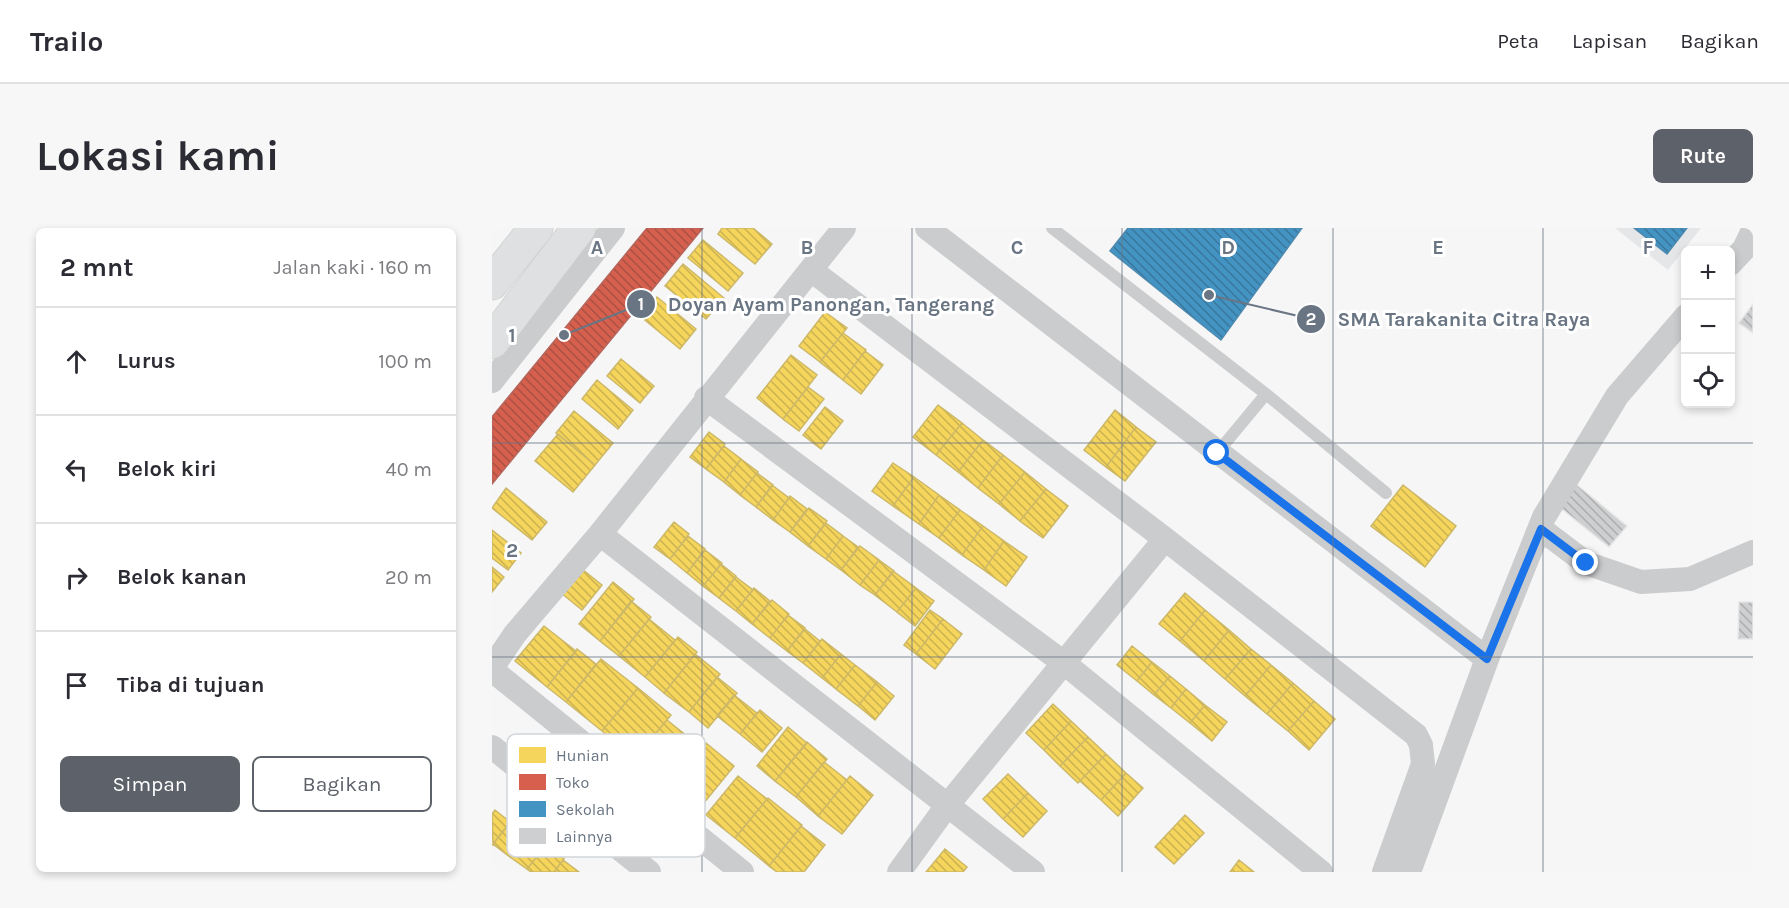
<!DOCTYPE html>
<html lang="id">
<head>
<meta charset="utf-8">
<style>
	:root { --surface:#fff; --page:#f7f7f7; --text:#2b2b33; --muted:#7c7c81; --line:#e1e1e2; --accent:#5d6169 }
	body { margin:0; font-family:Karla,sans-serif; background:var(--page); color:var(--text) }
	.controls { position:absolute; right:18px; top:18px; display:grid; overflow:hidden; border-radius:9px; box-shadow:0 3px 9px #0003 }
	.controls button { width:54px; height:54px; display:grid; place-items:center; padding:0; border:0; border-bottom:2px solid var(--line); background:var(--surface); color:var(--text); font:30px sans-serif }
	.stop { position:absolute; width:18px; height:18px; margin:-14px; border:4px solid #1a73e8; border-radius:50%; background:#fff }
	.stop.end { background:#1a73e8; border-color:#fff; box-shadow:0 2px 6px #0008 }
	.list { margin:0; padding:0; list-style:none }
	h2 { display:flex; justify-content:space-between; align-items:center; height:78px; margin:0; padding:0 24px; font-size:26px }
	h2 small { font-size:20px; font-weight:400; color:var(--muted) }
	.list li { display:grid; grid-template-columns:39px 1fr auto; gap:18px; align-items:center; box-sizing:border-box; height:108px; padding:0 24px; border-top:2px solid var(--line) }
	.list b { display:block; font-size:22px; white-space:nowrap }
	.list em { font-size:20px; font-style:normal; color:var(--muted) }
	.actions { display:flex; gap:12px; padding:18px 24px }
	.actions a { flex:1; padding:14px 0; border:2px solid var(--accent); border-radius:9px; text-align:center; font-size:21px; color:var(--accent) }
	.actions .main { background:var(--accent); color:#fff }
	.icon { flex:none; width:33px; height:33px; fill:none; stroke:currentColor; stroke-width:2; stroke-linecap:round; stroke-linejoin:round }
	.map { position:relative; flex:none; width:1261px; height:644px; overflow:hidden; border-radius:9px }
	header { display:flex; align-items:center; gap:36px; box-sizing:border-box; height:84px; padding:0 30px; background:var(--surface); border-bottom:2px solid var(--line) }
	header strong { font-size:28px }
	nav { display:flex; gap:33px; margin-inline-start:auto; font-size:21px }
	.intro { display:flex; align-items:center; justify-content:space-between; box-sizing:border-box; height:144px; padding:0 36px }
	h1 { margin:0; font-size:42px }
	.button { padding:15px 27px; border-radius:9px; background:var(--accent); color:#fff; font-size:21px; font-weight:700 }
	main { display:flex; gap:36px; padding:0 36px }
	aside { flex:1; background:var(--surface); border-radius:9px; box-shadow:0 3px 9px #0003 }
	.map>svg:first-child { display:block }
	.built { fill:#e5e6e7 }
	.homes { fill:url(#homes-back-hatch); stroke:#ccb868; stroke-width:1.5 }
	.shops { fill:url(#shops-back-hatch); stroke:#b5665d; stroke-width:1.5 }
	.schools { fill:url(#schools-back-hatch); stroke:#4e8ab0; stroke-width:1.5 }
	.building { fill:url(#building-back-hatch); stroke:#e6e6e6; stroke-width:1.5 }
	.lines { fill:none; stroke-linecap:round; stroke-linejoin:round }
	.secondary-casing { stroke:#d3d4d4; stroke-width:35 }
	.lane { stroke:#cbcccd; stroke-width:12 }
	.street { stroke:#cbcccd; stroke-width:24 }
	.secondary { stroke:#dfe0e1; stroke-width:33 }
	.route { stroke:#1a73e8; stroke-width:8 }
	.grid { fill:none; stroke:#697583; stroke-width:1.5; stroke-opacity:0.55 }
	.key { fill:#fff; stroke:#d2d6da; stroke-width:1.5 }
	.key-label { font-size:16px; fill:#697583 }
	.grid-label { font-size:20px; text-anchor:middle; font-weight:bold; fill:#697583; stroke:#fff; stroke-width:6; stroke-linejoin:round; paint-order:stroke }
	.leader { fill:none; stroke:#697583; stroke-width:2 }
	.callout-dot { fill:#697583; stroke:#fff; stroke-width:2 }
	.mark-label { font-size:18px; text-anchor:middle; font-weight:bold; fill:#fff }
	.callout-label { font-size:20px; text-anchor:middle; font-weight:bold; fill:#697583; stroke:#fff; stroke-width:6; stroke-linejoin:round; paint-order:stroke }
</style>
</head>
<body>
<header>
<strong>Trailo</strong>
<nav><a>Peta</a><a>Lapisan</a><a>Bagikan</a></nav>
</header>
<div class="intro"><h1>Lokasi kami</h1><a class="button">Rute</a></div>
<main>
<aside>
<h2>2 mnt<small>Jalan kaki · 160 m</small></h2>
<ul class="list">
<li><svg class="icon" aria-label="ahead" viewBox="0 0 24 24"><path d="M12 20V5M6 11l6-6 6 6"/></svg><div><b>Lurus</b></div><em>100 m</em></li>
<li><svg class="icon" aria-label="left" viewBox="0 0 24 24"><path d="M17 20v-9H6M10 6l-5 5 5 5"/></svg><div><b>Belok kiri</b></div><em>40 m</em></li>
<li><svg class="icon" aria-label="right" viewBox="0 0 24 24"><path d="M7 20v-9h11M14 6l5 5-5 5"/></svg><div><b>Belok kanan</b></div><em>20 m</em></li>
<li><svg class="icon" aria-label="arrive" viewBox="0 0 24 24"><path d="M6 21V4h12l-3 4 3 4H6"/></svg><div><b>Tiba di tujuan</b></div></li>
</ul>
<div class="actions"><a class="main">Simpan</a><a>Bagikan</a></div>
</aside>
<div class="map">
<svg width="1261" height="644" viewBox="0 0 1261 644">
	<defs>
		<pattern id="homes-back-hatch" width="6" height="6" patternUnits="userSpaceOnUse" patternTransform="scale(1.5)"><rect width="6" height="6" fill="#f6d55c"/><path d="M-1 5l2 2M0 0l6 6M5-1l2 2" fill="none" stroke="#cbb151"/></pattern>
		<pattern id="shops-back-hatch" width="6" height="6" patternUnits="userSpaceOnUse" patternTransform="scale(1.5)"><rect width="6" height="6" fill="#d6604d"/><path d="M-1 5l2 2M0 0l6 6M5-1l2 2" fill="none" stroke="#a85144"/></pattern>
		<pattern id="schools-back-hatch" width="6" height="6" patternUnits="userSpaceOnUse" patternTransform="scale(1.5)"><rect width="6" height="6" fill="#4393c3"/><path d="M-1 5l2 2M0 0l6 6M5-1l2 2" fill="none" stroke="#3a779c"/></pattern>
		<pattern id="building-back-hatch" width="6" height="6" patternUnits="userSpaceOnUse" patternTransform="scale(1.5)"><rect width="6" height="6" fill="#cecfd0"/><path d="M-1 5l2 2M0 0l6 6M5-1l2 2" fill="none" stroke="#abadae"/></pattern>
	</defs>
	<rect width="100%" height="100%" fill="#f6f6f6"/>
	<path class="built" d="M1123 0H1209L1176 42Z"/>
	<path class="homes" d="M230 0H261L280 16 263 36 226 6Z
		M211 12 251 45 236 63 196 30Z
		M191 36 232 70 214 91 173 58Z
		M165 69 204 101 188 121 149 89Z
		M333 84 355 100 328 134 307 118Z
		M351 105 374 122 351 152 328 134Z
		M373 123 391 137 369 166 351 152Z
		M299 127 325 147 291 191 265 170Z
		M129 131 162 158 148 175 115 148Z
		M105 152 141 182 126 201 90 171Z
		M316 159 332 171 307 203 291 191Z
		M446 177 470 195 444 227 421 209Z
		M333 179 351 193 329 221 311 207Z
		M623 182 644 199 614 239 592 222Z
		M82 183 121 215 103 237 64 205Z
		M470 195 491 212 466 244 444 227Z
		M644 199 664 214 633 253 614 239Z
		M217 204 233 216 214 241 198 229Z
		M66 206 103 237 81 264 43 233Z
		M491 212 511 227 486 260 466 244Z
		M232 218 249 231 232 254 214 241Z
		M511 227 533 244 507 276 486 260Z
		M249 231 266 244 248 267 232 254Z
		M401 235 422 249 401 278 380 263Z
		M533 244 554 261 528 293 507 276Z
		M265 245 281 257 264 279 248 267Z
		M422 249 447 267 427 296 401 278Z
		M280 257 297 270 281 292 264 279Z
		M911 257 964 298 933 339 879 298Z
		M14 260 55 294 40 312 0 280Z
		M554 261 576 278 551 310 528 293Z
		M447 267 468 282 447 310 427 296Z
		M298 268 315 281 298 304 281 292Z
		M317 280 335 293 316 318 298 304Z
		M468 282 491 298 470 327 447 310Z
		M182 294 197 306 178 331 162 319Z
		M334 295 351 308 334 331 316 318Z
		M491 298 512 313 492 342 470 327Z
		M0 302 29 325 16 342 0 330Z
		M196 308 213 321 195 345 178 331Z
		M351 308 366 319 349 342 334 331Z
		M512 313 535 329 514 358 492 342Z
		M368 318 387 332 368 357 349 342Z
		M213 322 230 335 211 358 195 345Z
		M387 332 402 343 383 367 368 357Z
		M229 336 244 348 227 370 211 358Z
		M0 339 12 349 0 364Z
		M90 341 110 357 90 382 69 365Z
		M401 343 424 360 405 384 383 367Z
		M244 349 261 362 244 383 227 370Z
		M121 354 142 371 108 413 87 396Z
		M262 360 278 373 260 396 244 383Z
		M424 360 442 373 423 398 405 384Z
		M693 365 713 382 688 413 667 396Z
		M280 372 297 386 278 410 260 396Z
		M139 373 159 389 127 428 108 413Z
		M438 382 451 391 424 426 412 417Z
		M713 382 737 402 712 433 688 413Z
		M296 387 313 400 295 423 278 410Z
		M157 391 183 412 153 449 127 428Z
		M451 391 470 406 443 441 424 426Z
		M52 398 84 423 55 459 23 433Z
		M313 401 328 413 311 435 295 423Z
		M737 402 759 421 733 451 712 433Z
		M186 409 205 424 172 465 153 449Z
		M330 411 349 426 330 450 311 435Z
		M640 418 660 434 645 453 625 437Z
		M85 421 104 436 74 474 55 459Z
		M759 421 779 437 753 468 733 451Z
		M203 426 228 446 197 484 172 465Z
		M349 426 363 437 344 461 330 450Z
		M109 431 146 460 110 503 74 474Z
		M660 434 678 448 662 467 645 453Z
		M363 437 385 454 366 478 344 461Z
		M779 437 801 455 775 486 753 468Z
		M678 448 694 461 679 480 662 467Z
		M225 449 245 465 216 500 197 484Z
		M385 454 402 468 383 492 366 478Z
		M801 455 822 473 796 503 775 486Z
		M146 460 179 487 143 530 110 503Z
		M694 461 713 477 698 495 679 480Z
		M242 467 265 485 248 506 225 488Z
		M822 473 843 491 817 522 796 503Z
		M561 476 579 493 552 522 534 505Z
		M713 477 735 494 720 513 698 495Z
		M268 482 290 500 270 524 248 506Z
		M175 492 210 520 179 559 143 530Z
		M579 493 596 509 568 538 552 522Z
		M296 499 315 515 283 553 265 538Z
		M596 509 614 526 586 555 568 538Z
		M315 514 335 531 304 569 283 553Z
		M214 515 242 538 207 581 179 559Z
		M614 526 634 545 609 572 588 553Z
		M332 534 355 552 326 588 304 569Z
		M634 545 651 560 626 588 609 572Z
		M516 546 536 565 511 591 491 571Z
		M246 548 275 571 243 610 214 587Z
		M358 548 381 567 350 606 326 588Z
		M536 565 555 583 531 609 511 591Z
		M276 570 310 597 277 638 243 610Z
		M3 582 18 594 1 616 0 586Z
		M693 587 712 605 682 636 663 619Z
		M18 595 35 608 18 629 1 616Z
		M309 598 333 617 312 644H285L277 638Z
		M36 606 53 619 35 641 18 629Z
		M54 617 72 631 62 644H39L35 641Z
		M453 621 475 639 471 644H434Z
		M71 632 87 644H62Z
		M747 632 762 644H738Z"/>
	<path class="shops" d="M155 0H211L0 256V189Z"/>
	<path class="schools" d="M636 0H810L729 112 618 23Z
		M1142 0H1195L1175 26Z"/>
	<path class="building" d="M1261 76V105L1247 95Z
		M1084 256 1135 298 1117 319 1066 278Z
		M1247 374H1261V411H1246Z"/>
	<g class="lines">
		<defs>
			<path id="secondary" d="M0 55 44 0
				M0 114 87 0"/>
		</defs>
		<use href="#secondary" class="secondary-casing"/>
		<path class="lane" d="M560 0 774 166 894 265
			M725 225 774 166"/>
		<path class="street" d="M435 0 995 431
			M1238 36 1252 21 1261 2
			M319 42 673 311 924 507 929 517 931 536 892 644
			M0 153 121 0
			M214 170 572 435 829 644
			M1049 301 1094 335 1149 354 1198 351 1261 324
			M108 306 541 644
			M0 440 23 406 108 306 352 0
			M0 442 250 644
			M0 519 157 644
			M407 644 454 579 673 311
			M917 644 995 431 1052 289 1125 168 1194 88"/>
		<use href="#secondary" class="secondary"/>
	</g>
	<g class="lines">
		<path class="route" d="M725 225 995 431 1049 301 1094 335"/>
	</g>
	<path class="grid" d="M210 0V644M420 0V644M630 0V644M841 0V644M1051 0V644M0 215H1261M0 429H1261"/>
	<rect x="15" y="506" width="198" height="123" rx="9" class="key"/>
	<rect x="27" y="519" width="27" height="16" fill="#f6d55c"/>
	<rect x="27" y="546" width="27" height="16" fill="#d6604d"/>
	<rect x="27" y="573" width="27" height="16" fill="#4393c3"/>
	<rect x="27" y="600" width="27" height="16" fill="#cecfd0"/>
	<g class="key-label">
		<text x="64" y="533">Hunian</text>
		<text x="64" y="560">Toko</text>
		<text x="64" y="587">Sekolah</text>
		<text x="64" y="614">Lainnya</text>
	</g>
	<g class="grid-label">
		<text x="105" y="26">A</text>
		<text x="315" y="26">B</text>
		<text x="525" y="26">C</text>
		<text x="736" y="26">D</text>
		<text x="946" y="26">E</text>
		<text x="1156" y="26">F</text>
		<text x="20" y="114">1</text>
		<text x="20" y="329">2</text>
	</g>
	<path class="leader" d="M72 107L149 76M717 67L819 91"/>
	<g class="callout-dot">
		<circle cx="72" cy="107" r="6"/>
		<circle cx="717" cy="67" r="6"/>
		<circle cx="149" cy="76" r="15"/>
		<circle cx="819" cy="91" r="15"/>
	</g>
	<g class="mark-label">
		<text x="149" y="82">1</text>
		<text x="819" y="97">2</text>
	</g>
	<g class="callout-label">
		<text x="339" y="83">Doyan Ayam Panongan, Tangerang</text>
		<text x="972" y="98">SMA Tarakanita Citra Raya</text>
	</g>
</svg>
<div class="controls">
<button>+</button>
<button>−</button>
<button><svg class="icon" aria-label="locate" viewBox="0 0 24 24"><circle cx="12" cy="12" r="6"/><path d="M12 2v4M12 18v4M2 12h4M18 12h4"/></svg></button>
</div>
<div class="stop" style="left:725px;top:225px"></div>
<div class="stop end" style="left:1094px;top:335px"></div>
</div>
</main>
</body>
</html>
